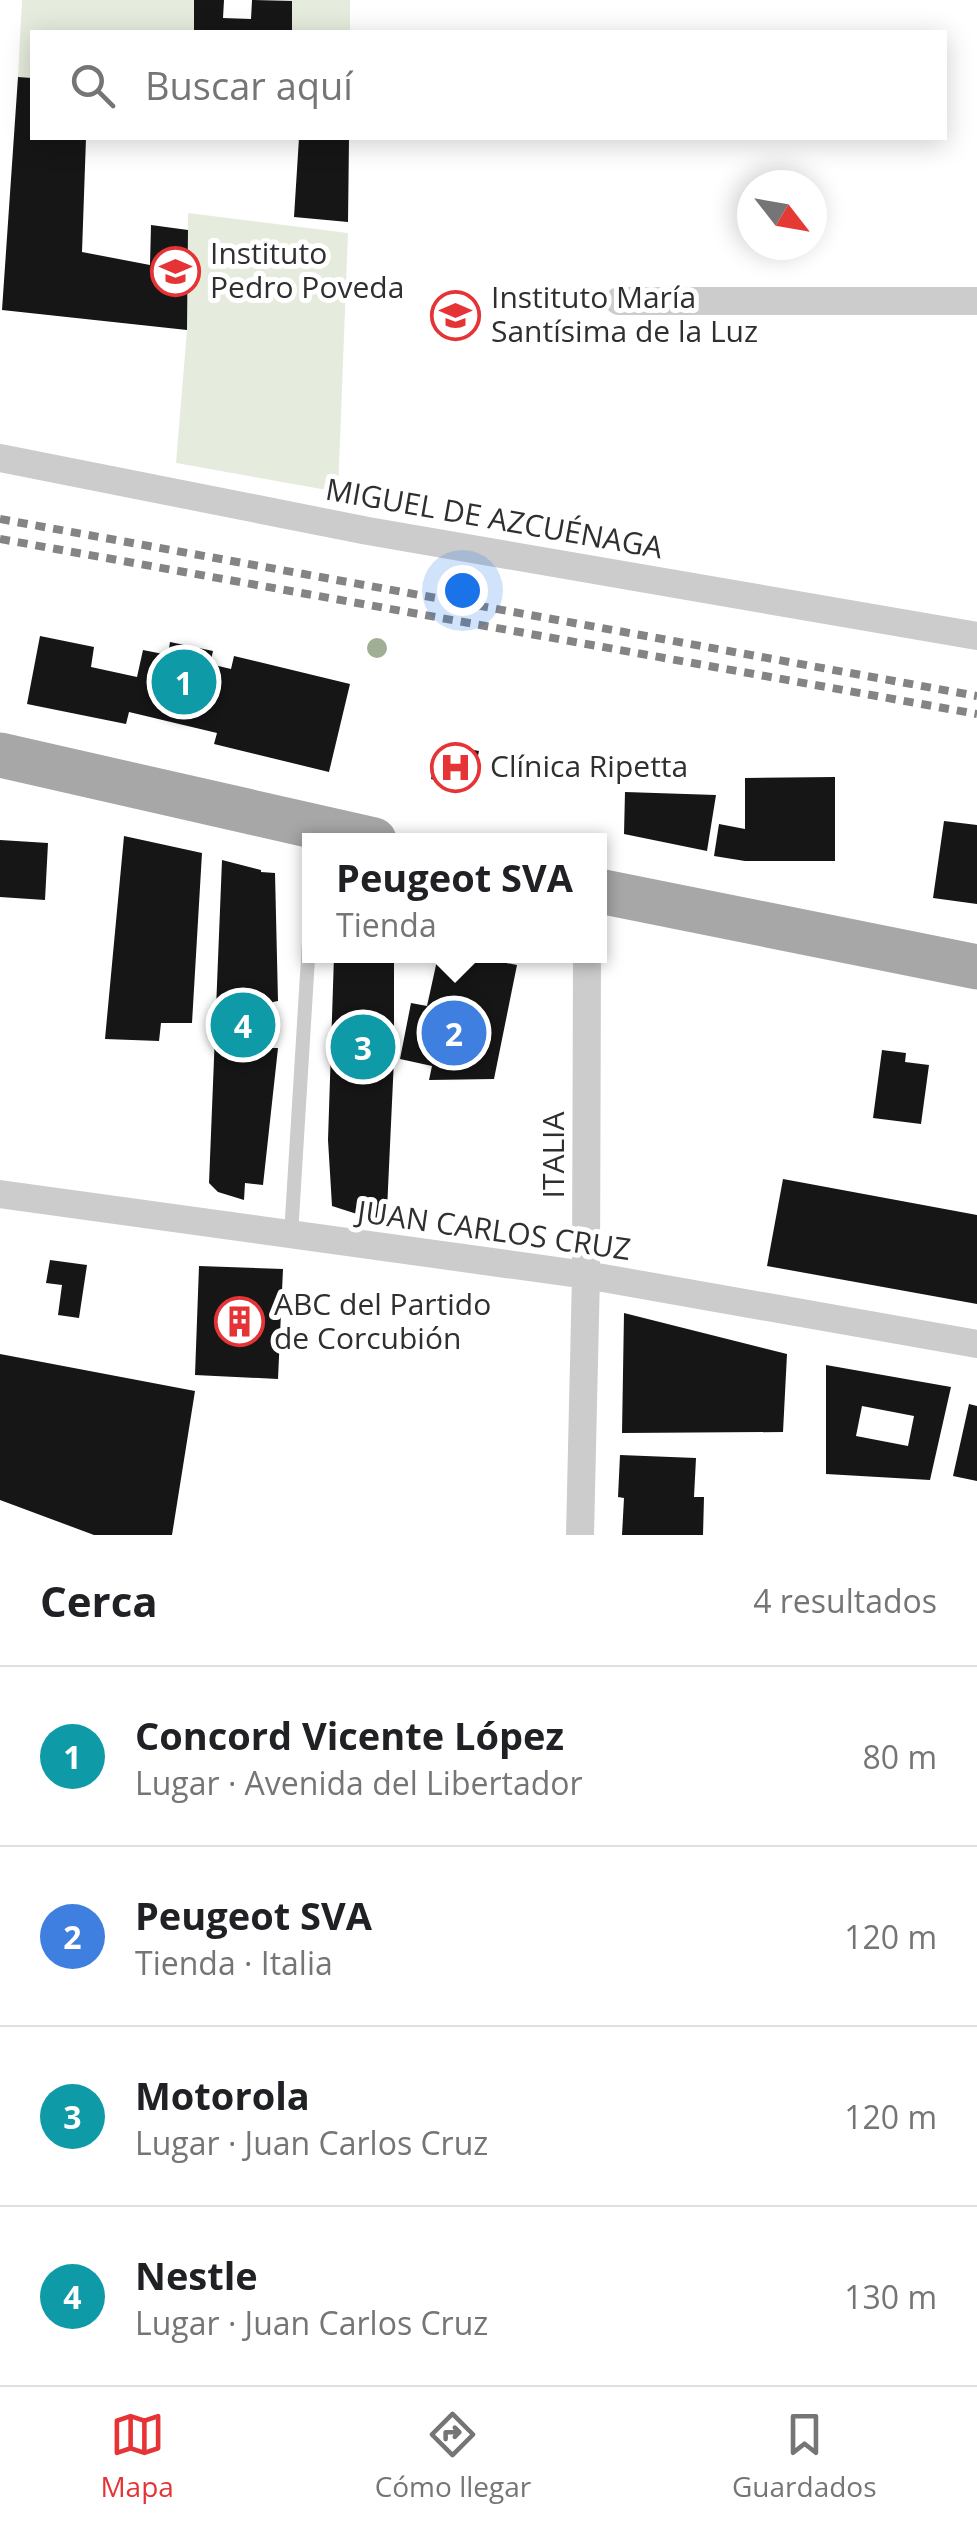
<!DOCTYPE html>
<html lang="es">
<head>
<meta charset="utf-8">
<style>
	:root { --surface:#fff; --page:#f6f6f6; --text:#202124; --muted:#757577; --line:#e0e0e0; --accent:#e53336 }
	body { margin:0; font-family:"Open Sans",sans-serif; background:var(--page); color:var(--text) }
	.compass { position:absolute; left:737px; top:170px; width:90px; height:90px; border-radius:50%; background:var(--surface); box-shadow:0 5px 25px #0003; rotate:121deg }
	.you { position:absolute; left:462px; top:590px; width:35px; height:35px; margin:-25px; border:8px solid #fff; border-radius:50%; background:#1a73e8; box-shadow:0 0 0 15px #1a73e833 }
	.badge { display:grid; place-items:center; width:65px; height:65px; border-radius:50%; background:var(--accent); color:#fff; font-size:32px; font-weight:700 }
	.pin { position:absolute; translate:-50% -50%; border:5px solid #fff; box-shadow:0 2px 10px #0006 }
	.popup { position:absolute; left:302px; top:833px; width:305px; height:130px; box-sizing:border-box; display:grid; place-content:center; border-radius:0px; background:var(--surface); filter:drop-shadow(0 2px 8px #0005); font-size:32px; white-space:nowrap; color:var(--muted) }
	.popup b { font-size:38px; color:var(--text) }
	.popup::after { content:''; position:absolute; left:50%; top:100%; margin-left:-20px; border:20px solid transparent; border-top-color:var(--surface) }
	.list { margin:0; padding:0; list-style:none }
	h2 { display:flex; justify-content:space-between; align-items:center; height:130px; margin:0; padding:0 40px; font-size:42px }
	h2 small { font-size:32px; font-weight:400; color:var(--muted) }
	.list li { display:grid; grid-template-columns:65px 1fr auto; gap:30px; align-items:center; box-sizing:border-box; height:180px; padding:0 40px; border-top:2px solid var(--line) }
	.list b { display:block; font-size:38px; white-space:nowrap }
	.list p { margin:0; font-size:32px; white-space:nowrap; color:var(--muted) }
	.list em { font-size:32px; font-style:normal; color:var(--muted) }
	.icon { flex:none; width:55px; height:55px; fill:none; stroke:currentColor; stroke-width:2; stroke-linecap:round; stroke-linejoin:round }
	.map { position:relative; flex:none; width:977px; height:1535px; overflow:hidden }
	.search { position:absolute; background:var(--surface); box-shadow:0 5px 25px #0003; left:30px; right:30px; top:30px; height:110px; display:flex; align-items:center; gap:25px; box-sizing:border-box; padding:0 35px; border-radius:0px; color:var(--muted); font-size:38px }
	.sheet { height:850px; background:var(--surface) }
	nav { display:flex; justify-content:space-around; align-items:center; box-sizing:border-box; height:140px; border-top:2px solid var(--line); background:var(--surface); font-size:28px; color:var(--muted) }
	nav a { display:grid; justify-items:center; gap:5px }
	nav .on { color:var(--accent) }
	.map>svg:first-child { display:block }
	.green { fill:#e5ecdd }
	.building { fill:#161616; fill-rule:evenodd }
	.lines { fill:none; stroke-linecap:round; stroke-linejoin:round }
	.service { stroke:#ccc; stroke-width:14 }
	.minor { stroke:#ccc; stroke-width:28 }
	.primary { stroke:#a7a7a7; stroke-width:45 }
	.rail { stroke:#848484; stroke-width:8; stroke-dasharray:10 8; stroke-linecap:butt }
	.tree { fill:#9fae94 }
	.labels { text-anchor:middle; stroke-width:10; stroke-linejoin:round; paint-order:stroke }
	.poi-label { font-size:30px; fill:#2f2f2f; stroke:#fff; text-anchor:start }
	.street-label { font-size:30px; fill:#2f2f2f; stroke:#fff }
</style>
</head>
<body>
<div class="map">
<svg width="977" height="1535" viewBox="0 0 977 1535">
	<rect width="100%" height="100%" fill="#fff"/>
	<path class="green" d="M22 0H194V32H32V78L18 77Z
		M259 0H350V32H292V1Z
		M188 213 348 233 338 492 176 463 187 330Z"/>
	<path class="building" d="M194 0H224L223 18 251 19 252 0 292 1V32H194Z
		M18 77 32 78V138H86L82 252 150 265 151 225 188 230 187 330 2 310Z
		M299 138H349L348 222 294 217Z
		M40 636 94 647 91 667 137 677 143 650 168 655 170 642 213 651 210 664 231 669 234 656 350 684 329 772 214 744 217 733 129 712 126 724 27 704Z
		M453 746 479 751 471 788 461 786 460 791 446 788 447 783 431 779 437 752 451 755Z
		M835 777V861H745L714 856 719 824 745 829V778Z
		M625 792 716 795 707 851 624 834Z
		M944 821 977 825V904L933 898Z
		M124 836 202 853 192 1023H161L159 1041 105 1039Z
		M0 840 48 843 45 900 0 897Z
		M222 860 261 870V872L275 873 278 1001 273 1002 270 1048H278L263 1185 245 1183 244 1200 218 1192 209 1183Z
		M334 956H394V1059L387 1210H383L382 1222 332 1206 328 1140Z
		M438 956H469L517 965 494 1079 429 1080 432 1066 400 1059 411 1003 427 1006Z
		M882 1050 906 1053 905 1062 929 1065 921 1124 873 1118Z
		M783 1179 977 1215V1304L767 1266Z
		M50 1260 87 1265 79 1318 58 1315 62 1285 46 1283Z
		M199 1266 283 1269 278 1379 195 1375Z
		M624 1313 787 1354 783 1432 622 1433Z
		M0 1354 195 1391 172 1535H94L0 1500Z
		M826 1365 951 1387 930 1480 826 1474ZM862 1406 914 1416 908 1446 856 1436Z
		M969 1404 977 1406V1481L953 1476Z
		M620 1455 696 1458 694 1497H704L703 1535H622L624 1498 618 1497Z"/>
	<g class="lines">
		<path class="service" d="M291 1235 309 942"/>
		<path class="minor" d="M619 301H977
			M0 458 368 531 977 636
			M0 1194 586 1275 977 1344
			M580 1535 586 1275 587 956"/>
		<path class="primary" d="M0 755 374 840
			M599 891 977 967"/>
		<path class="rail" d="M0 519 977 696
			M0 539 977 714"/>
	</g>
	<circle class="tree" cx="377" cy="648" r="10"/>
	<defs>
		<symbol id="school-ring" viewBox="-11 -11 22 22"><circle r="9.5" fill="#fff" stroke="#e53336" stroke-width="1.5"/><path d="M0-5L7-2L0 1L-7-2ZM-4 1L0 2.5L4 1V4Q0 6-4 4Z" fill="#e53336"/></symbol>
		<symbol id="hospital-ring" viewBox="-11 -11 22 22"><circle r="9.5" fill="#fff" stroke="#e53336" stroke-width="1.5"/><path d="M-5-5h3v3.5h4V-5h3V5h-3V1.5h-4V5h-3Z" fill="#e53336"/></symbol>
		<symbol id="building-ring" viewBox="-11 -11 22 22"><circle r="9.5" fill="#fff" stroke="#e53336" stroke-width="1.5"/><path d="M-4-6H4V6H1V3H-1V6H-4ZM-2.5-4.3h1.7v1.8h-1.7ZM.8-4.3h1.7v1.8H.8ZM-2.5-1h1.7V.8h-1.7ZM.8-1h1.7V.8H.8Z" fill="#e53336"/></symbol>
	</defs>
	<g fill-rule="evenodd">
		<use href="#school-ring" x="148" y="244" width="55" height="55"/>
		<use href="#school-ring" x="428" y="288" width="55" height="55"/>
		<use href="#hospital-ring" x="428" y="740" width="55" height="55"/>
		<use href="#building-ring" x="212" y="1294" width="55" height="55"/>
	</g>
	<g class="labels">
		<g class="poi-label">
			<text x="210" y="264">Instituto<tspan x="210" dy="34">Pedro Poveda</tspan></text>
			<text x="491" y="308">Instituto María<tspan x="491" dy="34">Santísima de la Luz</tspan></text>
			<text x="490" y="777">Clínica Ripetta</text>
			<text x="274" y="1315">ABC del Partido<tspan x="274" dy="34">de Corcubión</tspan></text>
		</g>
		<g class="street-label">
			<text transform="translate(494 519) rotate(10)" y="10">MIGUEL DE AZCUÉNAGA</text>
			<text transform="translate(554 1155) rotate(-90)" y="10">ITALIA</text>
			<text transform="translate(494 1231) rotate(8)" y="10">JUAN CARLOS CRUZ</text>
		</g>
	</g>
</svg>
<svg class="compass" viewBox="-18 -18 36 36"><path d="M0-13l5 13h-10z" fill="#e53935"/><path d="M0 13l5-13h-10z" fill="#757577"/></svg>
<div class="you"></div>
<div class="pin badge" style="left:184px;top:682px;background:#0f9aa8">1</div>
<div class="pin badge" style="left:454px;top:1033px;background:#3f7fe0">2</div>
<div class="popup"><b>Peugeot SVA</b>Tienda</div>
<div class="pin badge" style="left:363px;top:1047px;background:#0f9aa8">3</div>
<div class="pin badge" style="left:243px;top:1025px;background:#0f9aa8">4</div>
<div class="search"><svg class="icon" aria-label="search" viewBox="0 0 24 24"><circle cx="10" cy="10" r="6"/><path d="M15 15l6 6"/></svg>Buscar aquí</div>
</div>
<section class="sheet">
<h2>Cerca<small>4 resultados</small></h2>
<ul class="list">
<li><span class="badge" style="background:#0f9aa8">1</span><div><b>Concord Vicente López</b><p>Lugar · Avenida del Libertador</p></div><em>80 m</em></li>
<li><span class="badge" style="background:#3f7fe0">2</span><div><b>Peugeot SVA</b><p>Tienda · Italia</p></div><em>120 m</em></li>
<li><span class="badge" style="background:#0f9aa8">3</span><div><b>Motorola</b><p>Lugar · Juan Carlos Cruz</p></div><em>120 m</em></li>
<li><span class="badge" style="background:#0f9aa8">4</span><div><b>Nestle</b><p>Lugar · Juan Carlos Cruz</p></div><em>130 m</em></li>
</ul>
</section>
<nav>
<a class="on"><svg class="icon" aria-label="map" viewBox="0 0 24 24"><path d="M3 6l6-2 6 2 6-2v14l-6 2-6-2-6 2zM9 4v14M15 6v14"/></svg>Mapa</a>
<a><svg class="icon" aria-label="directions" viewBox="0 0 24 24"><path d="M12 3l9 9-9 9-9-9zM9 14v-3h6M13 9l2 2-2 2"/></svg>Cómo llegar</a>
<a><svg class="icon" aria-label="saved" viewBox="0 0 24 24"><path d="M7 4h10v16l-5-4-5 4z"/></svg>Guardados</a>
</nav>
</body>
</html>
